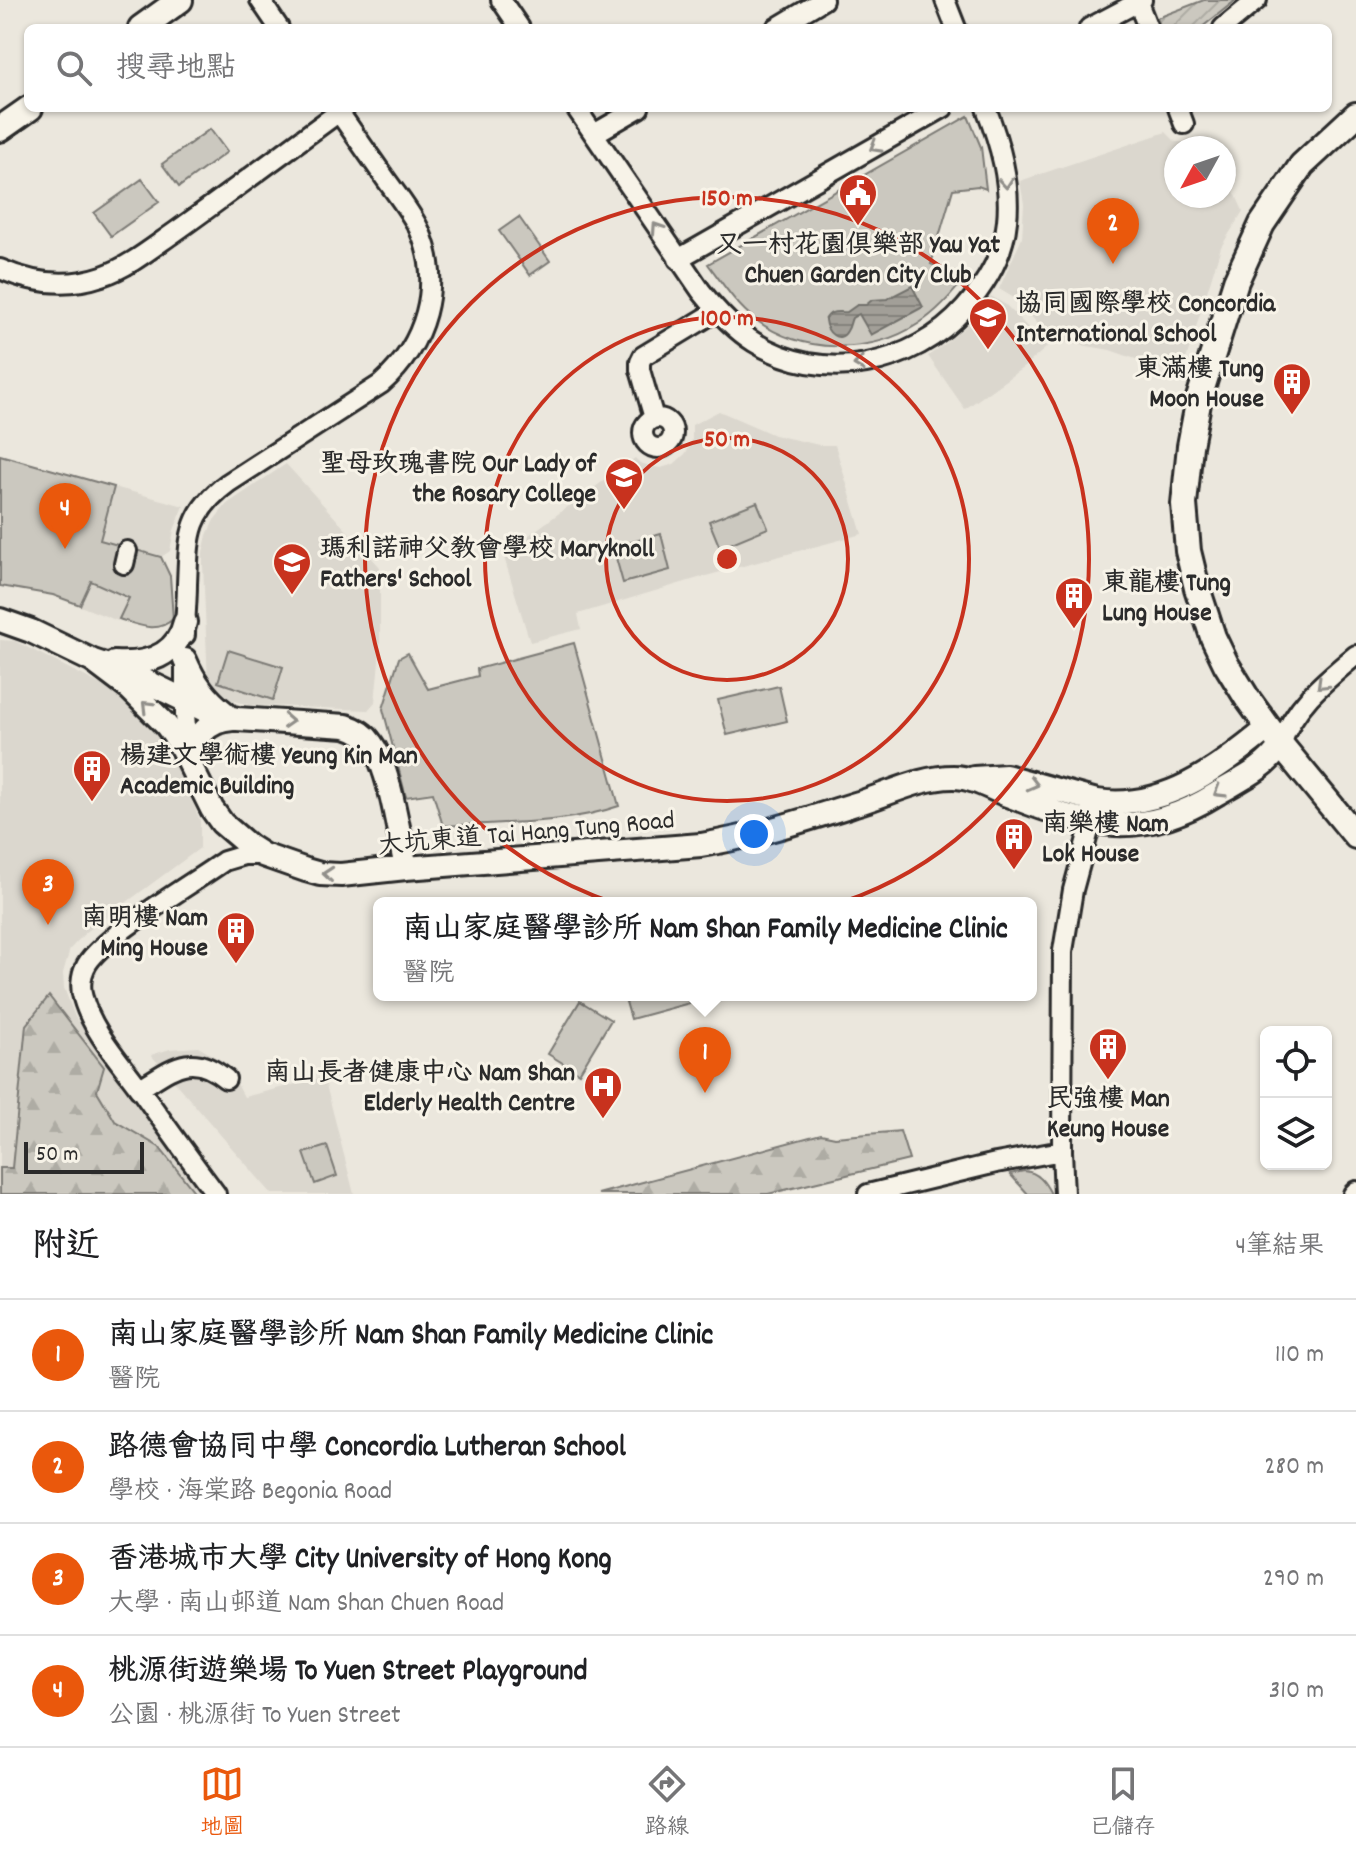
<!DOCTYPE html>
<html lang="zh-TW">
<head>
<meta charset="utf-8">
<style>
	:root { --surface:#fff; --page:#f6f6f6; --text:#202124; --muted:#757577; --line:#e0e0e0; --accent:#ea580c }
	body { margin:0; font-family:Dekko,"LXGW WenKai TC",sans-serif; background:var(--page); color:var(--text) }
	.controls { position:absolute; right:24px; bottom:24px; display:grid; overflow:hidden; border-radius:12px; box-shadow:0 2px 6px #0004 }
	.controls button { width:72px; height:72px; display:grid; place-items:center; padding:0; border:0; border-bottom:2px solid var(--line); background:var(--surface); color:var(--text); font:40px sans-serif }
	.compass { position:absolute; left:1164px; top:136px; width:72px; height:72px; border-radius:50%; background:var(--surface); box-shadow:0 2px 6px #0004; rotate:230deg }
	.scale { position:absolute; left:24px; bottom:20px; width:120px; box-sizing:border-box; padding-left:8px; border:4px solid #2b2b2b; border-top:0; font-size:22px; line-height:28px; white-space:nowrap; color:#2b2b2b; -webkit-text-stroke:6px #f7f3e8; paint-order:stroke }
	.you { position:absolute; left:754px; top:834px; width:28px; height:28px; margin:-20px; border:6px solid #fff; border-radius:50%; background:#1a73e8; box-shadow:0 0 0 12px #1a73e833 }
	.badge { display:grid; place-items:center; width:52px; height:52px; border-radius:50%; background:var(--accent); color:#fff; font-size:26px; font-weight:700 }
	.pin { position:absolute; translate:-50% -66px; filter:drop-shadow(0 2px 4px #0008) }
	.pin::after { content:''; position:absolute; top:42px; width:28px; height:24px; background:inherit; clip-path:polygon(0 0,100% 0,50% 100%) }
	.popup { position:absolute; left:373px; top:897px; width:664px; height:104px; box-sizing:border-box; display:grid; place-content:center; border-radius:12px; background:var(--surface); filter:drop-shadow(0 2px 6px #0005); font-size:26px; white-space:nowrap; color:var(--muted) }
	.popup b { font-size:30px; color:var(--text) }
	.popup::after { content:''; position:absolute; left:50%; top:100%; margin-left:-16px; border:16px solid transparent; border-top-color:var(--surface) }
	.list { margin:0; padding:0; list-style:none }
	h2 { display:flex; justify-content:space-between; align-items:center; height:104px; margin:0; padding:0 32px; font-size:34px }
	h2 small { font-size:26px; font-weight:400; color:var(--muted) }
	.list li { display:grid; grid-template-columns:52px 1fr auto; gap:24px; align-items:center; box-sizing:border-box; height:112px; padding:0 32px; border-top:2px solid var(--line) }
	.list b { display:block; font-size:30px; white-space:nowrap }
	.list p { margin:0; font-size:26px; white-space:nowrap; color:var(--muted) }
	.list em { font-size:26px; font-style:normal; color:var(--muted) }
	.icon { flex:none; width:44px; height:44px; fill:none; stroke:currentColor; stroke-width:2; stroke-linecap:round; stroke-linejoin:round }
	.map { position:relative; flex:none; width:1356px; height:1194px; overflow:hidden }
	.search { position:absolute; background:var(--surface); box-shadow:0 2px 6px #0004; left:24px; right:24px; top:24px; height:88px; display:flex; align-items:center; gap:20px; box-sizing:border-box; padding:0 28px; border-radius:12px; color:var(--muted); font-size:30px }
	.sheet { height:552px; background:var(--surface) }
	nav { display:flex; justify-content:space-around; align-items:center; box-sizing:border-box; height:112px; border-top:2px solid var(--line); background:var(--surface); font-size:22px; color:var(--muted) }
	nav a { display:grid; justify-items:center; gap:4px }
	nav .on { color:var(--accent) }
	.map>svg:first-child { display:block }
	.built { fill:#dbd7ce }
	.forest { fill:url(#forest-firs); stroke:#7b7a75; stroke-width:2 }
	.park { fill:#cbc8bf; stroke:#7b7a75; stroke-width:2 }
	.garden { fill:url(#garden-furrows); stroke:#7b7a75; stroke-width:2 }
	.water { fill:url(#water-rules); stroke:#72716c; stroke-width:2 }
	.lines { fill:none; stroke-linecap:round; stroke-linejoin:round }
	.minor-casing { stroke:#2b2b2b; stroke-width:24 }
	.tertiary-casing { stroke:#2b2b2b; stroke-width:28 }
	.secondary-casing { stroke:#2b2b2b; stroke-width:30 }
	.minor { stroke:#f7f3e8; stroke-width:18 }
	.tertiary { stroke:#f7f3e8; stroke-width:22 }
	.secondary { stroke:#f7f3e8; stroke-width:24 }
	.oneway { stroke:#918f8a }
	.ring { fill:none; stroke:#c8321e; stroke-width:4 }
	.labels { text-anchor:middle; stroke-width:6; stroke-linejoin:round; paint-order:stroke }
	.poi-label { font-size:26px; font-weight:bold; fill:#2b2b2b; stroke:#f7f3e8; text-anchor:start }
	.street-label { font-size:26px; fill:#2b2b2b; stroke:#f7f3e8 }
	.centre { fill:#c8321e; stroke:#f7f3e8; stroke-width:4 }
	.ring-label { font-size:24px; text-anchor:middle; font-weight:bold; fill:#c8321e; stroke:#f7f3e8; stroke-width:6; stroke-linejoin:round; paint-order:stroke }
</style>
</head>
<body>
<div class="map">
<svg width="1356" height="1194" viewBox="0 0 1356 1194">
	<defs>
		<pattern id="forest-firs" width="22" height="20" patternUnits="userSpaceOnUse" patternTransform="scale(2)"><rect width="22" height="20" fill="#cbc8bf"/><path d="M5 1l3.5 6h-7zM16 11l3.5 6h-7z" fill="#aeaca4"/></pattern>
		<pattern id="garden-furrows" width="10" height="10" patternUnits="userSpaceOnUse" patternTransform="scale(2)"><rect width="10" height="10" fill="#cbc8bf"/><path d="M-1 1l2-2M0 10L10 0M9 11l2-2" fill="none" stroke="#aeaca4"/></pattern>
		<pattern id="water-rules" width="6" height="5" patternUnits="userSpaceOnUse" patternTransform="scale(2)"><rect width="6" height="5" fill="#a29f98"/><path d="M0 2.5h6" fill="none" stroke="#84827c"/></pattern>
	</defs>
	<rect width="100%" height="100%" fill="#ebe7dd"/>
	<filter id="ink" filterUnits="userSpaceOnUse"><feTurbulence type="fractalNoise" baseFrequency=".0125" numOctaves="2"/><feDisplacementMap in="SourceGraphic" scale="16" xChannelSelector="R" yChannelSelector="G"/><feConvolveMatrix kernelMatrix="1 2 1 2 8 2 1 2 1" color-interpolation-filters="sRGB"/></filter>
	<g filter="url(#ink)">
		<path class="built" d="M1166 132 1176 142H1187L1193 140 1199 148H1176V196H1224V180L1235 193 1243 211 1221 247 1181 375 1110 350 1053 340 1014 298 999 289 1022 238 1024 204 1020 181Z
			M991 296 1006 305 1047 347 1024 367 965 409 928 356 946 343 965 327Z
			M719 411 774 435 819 445H835L862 534 702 577 578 614 581 629 530 642 503 554 635 458 640 463 654 467 661 468 674 464 685 454 689 448 692 440V425Z
			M286 464 380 567V651L375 702 368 710 250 705 220 697 208 683 203 564V553L207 535 214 520 227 504Z
			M114 487 184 506 174 530 170 551 161 557 100 540Z
			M91 582 129 598 118 621 80 606Z
			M0 640 15 641 127 698 165 740 200 820V848L85 933 70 949 63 973 64 988 75 1017 204 1194H0Z
			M198 1047 226 1063 244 1097 324 1077 354 1194H272L151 1055 170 1049Z"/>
		<path class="forest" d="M49 996 104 1067 97 1091 115 1121 159 1147 196 1194H0V1168H12L26 1025Z
			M900 1131 909 1160 768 1194H598L821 1134 835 1137Z"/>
		<path class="park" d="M968 116 981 147 986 189 978 186 953 189 931 264 966 276C953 294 938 311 918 324 870 355 802 354 756 320 737 306 722 283 708 264Z
			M210 129 227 152 179 187 162 164Z
			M142 179 159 202 111 236 94 213Z
			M519 217 550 261 530 275 499 231Z
			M0 455 114 487 100 540 161 557 170 576 173 619C157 634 138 625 119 619L129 598 91 581 80 605 53 595 0 586Z
			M757 502 768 528 720 548 709 521Z
			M661 534 670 570 623 583 613 547Z
			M574 643 619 806C564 825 501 822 443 826L433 793 406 797 383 709 399 658 408 653 428 689 478 676 477 669Z
			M228 650 283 667 273 700 218 682Z
			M779 686 787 721 727 735 718 700Z
			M624 995H719L631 1019Z
			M580 1001 611 1020 579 1073 548 1054Z
			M327 1146 337 1176 315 1184 304 1153Z
			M1024 1171C1038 1172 1045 1182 1051 1194H1028L1010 1174Z"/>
		<path class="garden" d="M1204 0H1236L1201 28H1161L1157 18Z"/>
		<path class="water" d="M912 286 923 307 871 335 859 314 852 318C850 322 850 327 847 331 839 345 826 332 825 320 831 309 837 313 847 312L857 305H866L872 300 887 299Z"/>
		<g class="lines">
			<defs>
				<path id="minor" d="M260 0 279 28
					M501 0 520 28
					M945 0 956 28
					M1137 0 1148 28
					M776 28 823 0
					M1089 28 1142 0
					M1223 28 1257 0
					M576 108 701 291C716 310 733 329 754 342 822 385 913 367 965 308 986 284 1004 254 1007 221 1011 182 1000 144 986 108
					M1178 108 1184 124
					M594 134 639 108
					M678 259 943 108
					M0 269C32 283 67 288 102 276 129 267 152 248 175 232 230 193 284 152 339 112
					M643 433a15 15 0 1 1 30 0a15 15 0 1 1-30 0Z
					M654 418 640 370V362L643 356 717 311
					M124 564 127 551
					M185 635C185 618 187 601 187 584 189 538 187 513 228 483L381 384C425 345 444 285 419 229 410 211 397 195 385 178 369 155 352 131 336 108
					M185 661V715L189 759
					M1281 745C1293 706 1326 680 1356 655
					M139 1089C173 1068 191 1050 226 1079
					M216 1194C189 1158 163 1122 137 1085 117 1058 92 1030 83 998 80 989 81 976 85 968 96 940 195 882 224 861L244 855H263
					M868 1194 996 1163 1062 1151
					M1064 1194 1062 1151 1063 951 1073 890 1094 812
					M1353 1194 1356 1191"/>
				<path id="tertiary" d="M0 620 31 631 93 661 129 673 211 713 237 719 346 726C356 729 365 734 371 743 390 768 399 836 406 868
					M185 660C194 682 206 699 225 713
					M93 661 130 689 166 725 178 741 212 809 222 823 249 846 263 855 306 870 320 874 341 875 406 868 701 845C757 836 811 818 865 801 893 792 923 777 953 777 973 777 992 789 1010 796 1089 827 1141 841 1218 793 1240 780 1267 768 1281 745
					M114 663C146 665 177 657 185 622
					M189 762C196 737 205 721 233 719
					M974 778 1006 776 1097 801C1163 811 1220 768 1268 728"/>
				<path id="secondary" d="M141 28 180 0
					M1356 115 1302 165 1262 224 1236 281 1199 398 1190 446 1184 504 1188 551 1197 588 1213 637 1226 664 1247 698 1281 745 1356 836
					M0 129 30 108"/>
			</defs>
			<use href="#minor" class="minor-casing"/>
			<use href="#tertiary" class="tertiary-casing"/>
			<use href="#secondary" class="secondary-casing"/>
			<use href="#minor" class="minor"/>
			<use href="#tertiary" class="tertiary"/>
			<use href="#secondary" class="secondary"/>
		</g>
		<defs><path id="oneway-chevron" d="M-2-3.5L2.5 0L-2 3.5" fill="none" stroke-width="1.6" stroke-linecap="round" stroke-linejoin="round" transform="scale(2)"/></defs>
		<g class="oneway">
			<use href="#oneway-chevron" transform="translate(875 147) rotate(150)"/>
			<use href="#oneway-chevron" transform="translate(1006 183) rotate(85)"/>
			<use href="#oneway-chevron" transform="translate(657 228) rotate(-124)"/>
			<use href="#oneway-chevron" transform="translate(859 364) rotate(172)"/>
			<use href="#oneway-chevron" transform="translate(1322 684) rotate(136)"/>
			<use href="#oneway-chevron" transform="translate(147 706) rotate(-135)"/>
			<use href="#oneway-chevron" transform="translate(288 721) rotate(3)"/>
			<use href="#oneway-chevron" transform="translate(1033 784) rotate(15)"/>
			<use href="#oneway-chevron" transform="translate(1219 792) rotate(149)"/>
			<use href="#oneway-chevron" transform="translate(328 874) rotate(-175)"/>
		</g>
	</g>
	<g class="ring">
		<circle cx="727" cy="559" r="121"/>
		<circle cx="727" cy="559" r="242"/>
		<circle cx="727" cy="559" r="362"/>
	</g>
	<defs>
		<symbol id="civic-pin" viewBox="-11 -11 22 30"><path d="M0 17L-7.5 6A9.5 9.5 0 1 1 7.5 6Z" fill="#c8321e" stroke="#f7f3e8"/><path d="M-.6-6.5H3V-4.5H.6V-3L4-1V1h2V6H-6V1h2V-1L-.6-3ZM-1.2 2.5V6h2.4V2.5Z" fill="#fff"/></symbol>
		<symbol id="school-pin" viewBox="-11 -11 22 30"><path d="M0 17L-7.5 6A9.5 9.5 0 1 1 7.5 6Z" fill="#c8321e" stroke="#f7f3e8"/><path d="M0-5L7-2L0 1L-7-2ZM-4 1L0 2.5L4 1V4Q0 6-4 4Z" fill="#fff"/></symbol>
		<symbol id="building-pin" viewBox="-11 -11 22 30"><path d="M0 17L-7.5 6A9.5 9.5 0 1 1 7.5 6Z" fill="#c8321e" stroke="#f7f3e8"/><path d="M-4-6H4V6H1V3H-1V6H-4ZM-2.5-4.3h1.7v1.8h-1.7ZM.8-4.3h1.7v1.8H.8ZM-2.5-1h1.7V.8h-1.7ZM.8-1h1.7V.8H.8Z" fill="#fff"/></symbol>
		<symbol id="hospital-pin" viewBox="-11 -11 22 30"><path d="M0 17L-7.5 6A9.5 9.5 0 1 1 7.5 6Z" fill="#c8321e" stroke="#f7f3e8"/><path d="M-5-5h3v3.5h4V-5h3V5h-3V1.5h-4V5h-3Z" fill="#fff"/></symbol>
	</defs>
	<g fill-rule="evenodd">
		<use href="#civic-pin" x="836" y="171" width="44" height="60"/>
		<use href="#school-pin" x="966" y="295" width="44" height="60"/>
		<use href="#building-pin" x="1270" y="360" width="44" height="60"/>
		<use href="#school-pin" x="602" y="455" width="44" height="60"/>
		<use href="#school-pin" x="270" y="540" width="44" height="60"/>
		<use href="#building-pin" x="1052" y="574" width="44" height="60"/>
		<use href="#building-pin" x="70" y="747" width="44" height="60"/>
		<use href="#building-pin" x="992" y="815" width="44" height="60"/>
		<use href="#building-pin" x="214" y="909" width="44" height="60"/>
		<use href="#building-pin" x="1086" y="1025" width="44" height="60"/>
		<use href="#hospital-pin" x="581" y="1064" width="44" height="60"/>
	</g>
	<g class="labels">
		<g class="poi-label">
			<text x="858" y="252" text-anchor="middle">又一村花園俱樂部 Yau Yat<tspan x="858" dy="30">Chuen Garden City Club</tspan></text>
			<text x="1016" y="311">協同國際學校 Concordia<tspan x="1016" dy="30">International School</tspan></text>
			<text x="1264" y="376" text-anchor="end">東滿樓 Tung<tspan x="1264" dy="30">Moon House</tspan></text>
			<text x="596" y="471" text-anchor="end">聖母玫瑰書院 Our Lady of<tspan x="596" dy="30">the Rosary College</tspan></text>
			<text x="320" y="556">瑪利諾神父教會學校 Maryknoll<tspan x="320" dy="30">Fathers' School</tspan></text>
			<text x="1102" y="590">東龍樓 Tung<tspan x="1102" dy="30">Lung House</tspan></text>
			<text x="120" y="763">楊建文學術樓 Yeung Kin Man<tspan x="120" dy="30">Academic Building</tspan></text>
			<text x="1042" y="831">南樂樓 Nam<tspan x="1042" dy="30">Lok House</tspan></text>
			<text x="208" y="925" text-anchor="end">南明樓 Nam<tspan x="208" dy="30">Ming House</tspan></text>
			<text x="575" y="1080" text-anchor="end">南山長者健康中心 Nam Shan<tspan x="575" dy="30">Elderly Health Centre</tspan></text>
			<text x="1108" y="1106" text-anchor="middle">民強樓 Man<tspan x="1108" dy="30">Keung House</tspan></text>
		</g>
		<g class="street-label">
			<text transform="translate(526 831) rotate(-5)" y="9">大坑東道 Tai Hang Tung Road</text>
		</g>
	</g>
	<circle cx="727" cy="559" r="12" class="centre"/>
	<g class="ring-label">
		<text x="727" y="205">150 m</text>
		<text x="727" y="325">100 m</text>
		<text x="727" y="446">50 m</text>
	</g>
</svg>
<div class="controls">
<button><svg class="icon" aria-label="locate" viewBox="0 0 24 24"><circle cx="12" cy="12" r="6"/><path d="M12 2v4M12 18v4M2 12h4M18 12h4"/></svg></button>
<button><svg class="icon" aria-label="layers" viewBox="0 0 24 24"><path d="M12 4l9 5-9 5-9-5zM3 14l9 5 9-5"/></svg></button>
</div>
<svg class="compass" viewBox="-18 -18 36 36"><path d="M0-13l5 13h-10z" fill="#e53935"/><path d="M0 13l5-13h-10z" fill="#757577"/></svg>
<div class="scale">50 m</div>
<div class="you"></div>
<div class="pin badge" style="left:705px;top:1093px">1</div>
<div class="popup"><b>南山家庭醫學診所 Nam Shan Family Medicine Clinic</b>醫院</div>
<div class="pin badge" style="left:1113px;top:264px">2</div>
<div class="pin badge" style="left:48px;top:925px">3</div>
<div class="pin badge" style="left:65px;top:549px">4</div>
<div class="search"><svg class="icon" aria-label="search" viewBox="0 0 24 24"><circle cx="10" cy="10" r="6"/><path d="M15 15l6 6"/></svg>搜尋地點</div>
</div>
<section class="sheet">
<h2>附近<small>4筆結果</small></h2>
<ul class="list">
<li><span class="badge">1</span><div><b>南山家庭醫學診所 Nam Shan Family Medicine Clinic</b><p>醫院</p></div><em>110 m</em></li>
<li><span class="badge">2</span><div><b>路德會協同中學 Concordia Lutheran School</b><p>學校 · 海棠路 Begonia Road</p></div><em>280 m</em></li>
<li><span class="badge">3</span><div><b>香港城市大學 City University of Hong Kong</b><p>大學 · 南山邨道 Nam Shan Chuen Road</p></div><em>290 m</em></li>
<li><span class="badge">4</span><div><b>桃源街遊樂場 To Yuen Street Playground</b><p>公園 · 桃源街 To Yuen Street</p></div><em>310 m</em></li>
</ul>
</section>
<nav>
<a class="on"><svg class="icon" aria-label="map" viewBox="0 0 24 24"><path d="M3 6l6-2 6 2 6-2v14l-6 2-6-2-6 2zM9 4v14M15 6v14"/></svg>地圖</a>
<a><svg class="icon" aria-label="directions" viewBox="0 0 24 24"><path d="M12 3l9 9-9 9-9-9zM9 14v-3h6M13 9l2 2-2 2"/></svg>路線</a>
<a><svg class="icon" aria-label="saved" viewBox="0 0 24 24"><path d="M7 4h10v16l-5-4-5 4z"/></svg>已儲存</a>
</nav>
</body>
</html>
